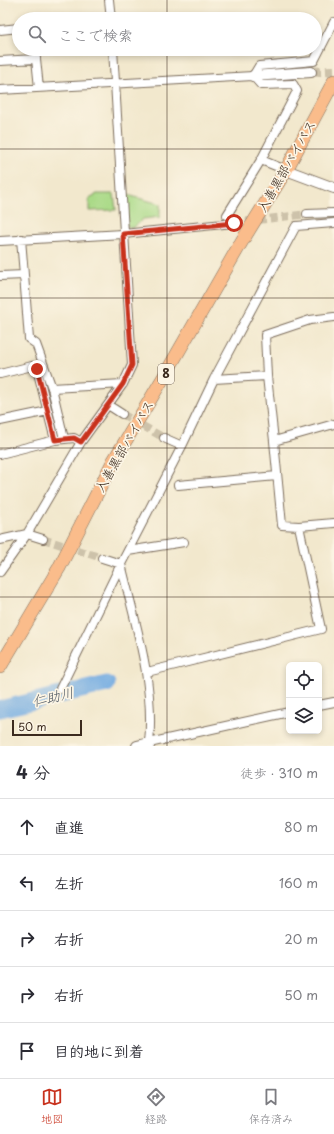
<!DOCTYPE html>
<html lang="ja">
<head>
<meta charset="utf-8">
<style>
	:root { --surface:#fff; --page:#f2f2f3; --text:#2b2b33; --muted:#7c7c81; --line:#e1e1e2; --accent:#c8321e }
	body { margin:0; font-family:"Playpen Sans","Klee One",sans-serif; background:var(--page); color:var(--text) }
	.controls { position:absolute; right:12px; bottom:12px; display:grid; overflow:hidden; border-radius:6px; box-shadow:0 2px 6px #0003 }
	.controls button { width:36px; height:36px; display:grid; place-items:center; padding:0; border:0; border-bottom:1px solid var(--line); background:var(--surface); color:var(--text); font:20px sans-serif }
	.scale { position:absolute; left:12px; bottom:10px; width:70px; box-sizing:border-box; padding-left:4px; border:2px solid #3b2a1e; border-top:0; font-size:11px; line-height:14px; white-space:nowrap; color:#3b2a1e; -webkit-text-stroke:3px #fcf5e5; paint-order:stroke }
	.stop { position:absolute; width:12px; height:12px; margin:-9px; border:3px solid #c8321e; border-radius:50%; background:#fff }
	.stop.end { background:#c8321e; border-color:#fff; box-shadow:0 1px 4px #0008 }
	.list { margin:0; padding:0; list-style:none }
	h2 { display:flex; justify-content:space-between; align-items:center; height:52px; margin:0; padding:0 16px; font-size:17px }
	h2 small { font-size:13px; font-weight:400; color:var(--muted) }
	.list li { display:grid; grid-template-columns:26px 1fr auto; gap:12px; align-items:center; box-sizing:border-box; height:56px; padding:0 16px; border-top:1px solid var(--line) }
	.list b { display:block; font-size:15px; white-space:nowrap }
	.list em { font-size:13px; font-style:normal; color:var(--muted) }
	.icon { flex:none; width:22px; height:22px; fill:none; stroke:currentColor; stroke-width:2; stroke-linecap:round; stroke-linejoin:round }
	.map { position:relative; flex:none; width:334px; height:746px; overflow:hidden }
	.search { position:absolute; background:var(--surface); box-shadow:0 2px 6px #0003; left:12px; right:12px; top:12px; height:44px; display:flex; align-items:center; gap:10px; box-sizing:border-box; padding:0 14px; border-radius:22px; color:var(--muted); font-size:15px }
	.sheet { height:332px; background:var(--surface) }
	nav { display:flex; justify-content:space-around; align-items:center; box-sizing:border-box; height:56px; border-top:1px solid var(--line); background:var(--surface); font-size:11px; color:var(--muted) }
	nav a { display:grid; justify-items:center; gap:2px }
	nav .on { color:var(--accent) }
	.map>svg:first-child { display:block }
	.green { fill:#aada88; stroke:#728253 }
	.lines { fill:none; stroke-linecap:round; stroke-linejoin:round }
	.river { stroke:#71aae1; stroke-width:17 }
	.minor-tunnel { stroke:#cdc2aa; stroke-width:8; stroke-dasharray:8 4; stroke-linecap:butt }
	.tertiary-tunnel { stroke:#cdc2aa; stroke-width:10; stroke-dasharray:10 5; stroke-linecap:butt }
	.minor-casing { stroke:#7b6c5b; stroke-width:10 }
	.tertiary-casing { stroke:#7b6c5b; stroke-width:12 }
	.trunk-casing { stroke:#7b6c5b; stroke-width:14 }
	.minor { stroke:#fff; stroke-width:8 }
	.tertiary { stroke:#fff; stroke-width:10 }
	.trunk { stroke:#fabc8b; stroke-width:13 }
	.route { stroke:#c8321e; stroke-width:5 }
	.grid { fill:none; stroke:#3b2a1e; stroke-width:1; stroke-opacity:0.55 }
	.labels { text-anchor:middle; stroke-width:3.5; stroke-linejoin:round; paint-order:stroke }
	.shield { fill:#fcf5e5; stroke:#75675a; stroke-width:1 }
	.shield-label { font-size:12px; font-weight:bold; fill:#3b2a1e }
	.street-label { font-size:13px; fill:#3b2a1e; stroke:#fcf5e5 }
	.water-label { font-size:14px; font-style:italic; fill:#4e5762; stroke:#fcf5e5 }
</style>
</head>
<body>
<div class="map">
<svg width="334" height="746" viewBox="0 0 334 746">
	<rect width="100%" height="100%" fill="#fcf5e5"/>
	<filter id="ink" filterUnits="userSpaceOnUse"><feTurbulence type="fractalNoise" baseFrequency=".025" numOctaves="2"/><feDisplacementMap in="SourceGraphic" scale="8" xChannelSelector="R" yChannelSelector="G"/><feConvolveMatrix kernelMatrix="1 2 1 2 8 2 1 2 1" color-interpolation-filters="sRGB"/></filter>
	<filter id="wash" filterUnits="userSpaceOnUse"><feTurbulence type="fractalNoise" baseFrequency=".012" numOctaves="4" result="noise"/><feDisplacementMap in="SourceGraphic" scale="16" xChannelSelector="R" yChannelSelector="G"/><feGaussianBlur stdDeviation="0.9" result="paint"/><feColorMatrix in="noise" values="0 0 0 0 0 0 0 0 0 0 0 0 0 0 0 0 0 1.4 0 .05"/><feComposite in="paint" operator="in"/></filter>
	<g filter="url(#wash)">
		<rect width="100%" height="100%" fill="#f2e8cd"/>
		<path class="green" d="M97 194H114L116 210 89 211V198Z
			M124 194 160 204V217L143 219 133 228 127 226Z"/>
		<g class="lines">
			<path class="river" d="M0 709 107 684"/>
		</g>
	</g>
	<g filter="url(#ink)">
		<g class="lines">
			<path class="minor-tunnel" d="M234 223 307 214
				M122 414 164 438
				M43 539 102 558"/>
			<path class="tertiary-tunnel" d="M311 72 334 71"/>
			<defs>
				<path id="minor" d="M109 0 111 19
					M0 30 19 28
					M35 49 39 88
					M0 61 36 59
					M253 76 261 85 293 84 297 91 261 160 286 170
					M253 76 259 66 314 61 334 22
					M0 90 253 76
					M307 214 334 213
					M227 215 261 160
					M0 241 123 234 234 223
					M24 275 29 339 36 344 52 388 64 439
					M0 276 24 275 21 239
					M0 374 32 366 37 369 55 440
					M267 376 265 335 310 320 334 317
					M214 379 296 226 334 223
					M52 388 123 384
					M108 405 122 414
					M0 421 48 411
					M164 438 182 446
					M0 454 55 440 74 438 81 442
					M178 485 277 476
					M299 526 334 523
					M0 540 27 534 43 539
					M128 551 184 542
					M102 558 121 564C135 623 155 682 149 743L289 712
					M0 572 27 534 81 442 123 384 132 365 113 49
					M147 672 321 629 299 526 282 525 274 441
					M60 689 121 564 182 446 214 379 267 376 274 441 334 424
					M319 705 334 702"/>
				<path id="tertiary" d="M253 76 311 72
					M286 170 334 188
					M137 746 149 743V746"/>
				<path id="trunk" d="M0 667 59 568 114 460 165 375 242 241 286 170 334 81"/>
			</defs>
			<use href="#minor" class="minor-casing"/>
			<use href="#tertiary" class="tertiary-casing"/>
			<use href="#trunk" class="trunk-casing"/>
			<use href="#minor" class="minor"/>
			<use href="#tertiary" class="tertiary"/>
			<use href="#trunk" class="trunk"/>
		</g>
	</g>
	<g class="lines" filter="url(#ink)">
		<path class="route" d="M37 369 55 440 74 438 81 442 123 384 132 365 123 234 234 223"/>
	</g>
	<path class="grid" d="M167 0V19M167 49V746M0 149H334M0 298H334M0 448H334M0 597H334"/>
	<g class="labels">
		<rect class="shield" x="158" y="364" width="16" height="20" rx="3"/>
		<g class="shield-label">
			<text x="166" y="378">8</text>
		</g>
		<g class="street-label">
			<text transform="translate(286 166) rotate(-60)" y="5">入善黒部バイパス</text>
			<text transform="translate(124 446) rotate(-60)" y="5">入善黒部バイパス</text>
		</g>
		<g class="water-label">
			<text transform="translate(53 697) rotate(-13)" y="5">仁助川</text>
		</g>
	</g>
</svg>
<div class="controls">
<button><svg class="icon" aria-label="locate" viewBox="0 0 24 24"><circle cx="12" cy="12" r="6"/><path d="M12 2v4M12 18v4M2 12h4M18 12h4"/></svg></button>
<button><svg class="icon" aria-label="layers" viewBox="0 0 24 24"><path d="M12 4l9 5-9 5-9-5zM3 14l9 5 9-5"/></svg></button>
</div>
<div class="scale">50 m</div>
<div class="stop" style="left:234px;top:223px"></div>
<div class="stop end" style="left:37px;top:369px"></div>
<div class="search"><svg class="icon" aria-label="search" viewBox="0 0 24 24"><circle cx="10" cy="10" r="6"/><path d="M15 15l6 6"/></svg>ここで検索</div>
</div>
<section class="sheet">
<h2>4 分<small>徒歩 · 310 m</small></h2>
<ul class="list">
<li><svg class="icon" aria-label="ahead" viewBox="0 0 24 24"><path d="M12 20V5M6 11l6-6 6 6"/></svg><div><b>直進</b></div><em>80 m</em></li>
<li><svg class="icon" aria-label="left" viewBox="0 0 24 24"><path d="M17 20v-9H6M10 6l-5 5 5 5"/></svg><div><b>左折</b></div><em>160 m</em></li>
<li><svg class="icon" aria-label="right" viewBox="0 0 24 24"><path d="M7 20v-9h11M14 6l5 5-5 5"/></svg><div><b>右折</b></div><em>20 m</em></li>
<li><svg class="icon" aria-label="right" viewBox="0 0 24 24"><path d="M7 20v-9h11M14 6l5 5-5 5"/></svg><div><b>右折</b></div><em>50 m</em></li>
<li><svg class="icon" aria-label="arrive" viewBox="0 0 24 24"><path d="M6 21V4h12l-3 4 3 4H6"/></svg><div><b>目的地に到着</b></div></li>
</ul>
</section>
<nav>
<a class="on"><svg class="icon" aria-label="map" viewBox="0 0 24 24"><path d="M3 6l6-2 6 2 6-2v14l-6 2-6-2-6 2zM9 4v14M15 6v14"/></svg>地図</a>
<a><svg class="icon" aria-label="directions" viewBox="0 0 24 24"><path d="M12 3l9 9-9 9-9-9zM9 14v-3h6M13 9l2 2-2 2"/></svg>経路</a>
<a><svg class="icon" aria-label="saved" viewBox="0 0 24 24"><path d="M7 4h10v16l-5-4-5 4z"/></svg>保存済み</a>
</nav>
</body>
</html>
